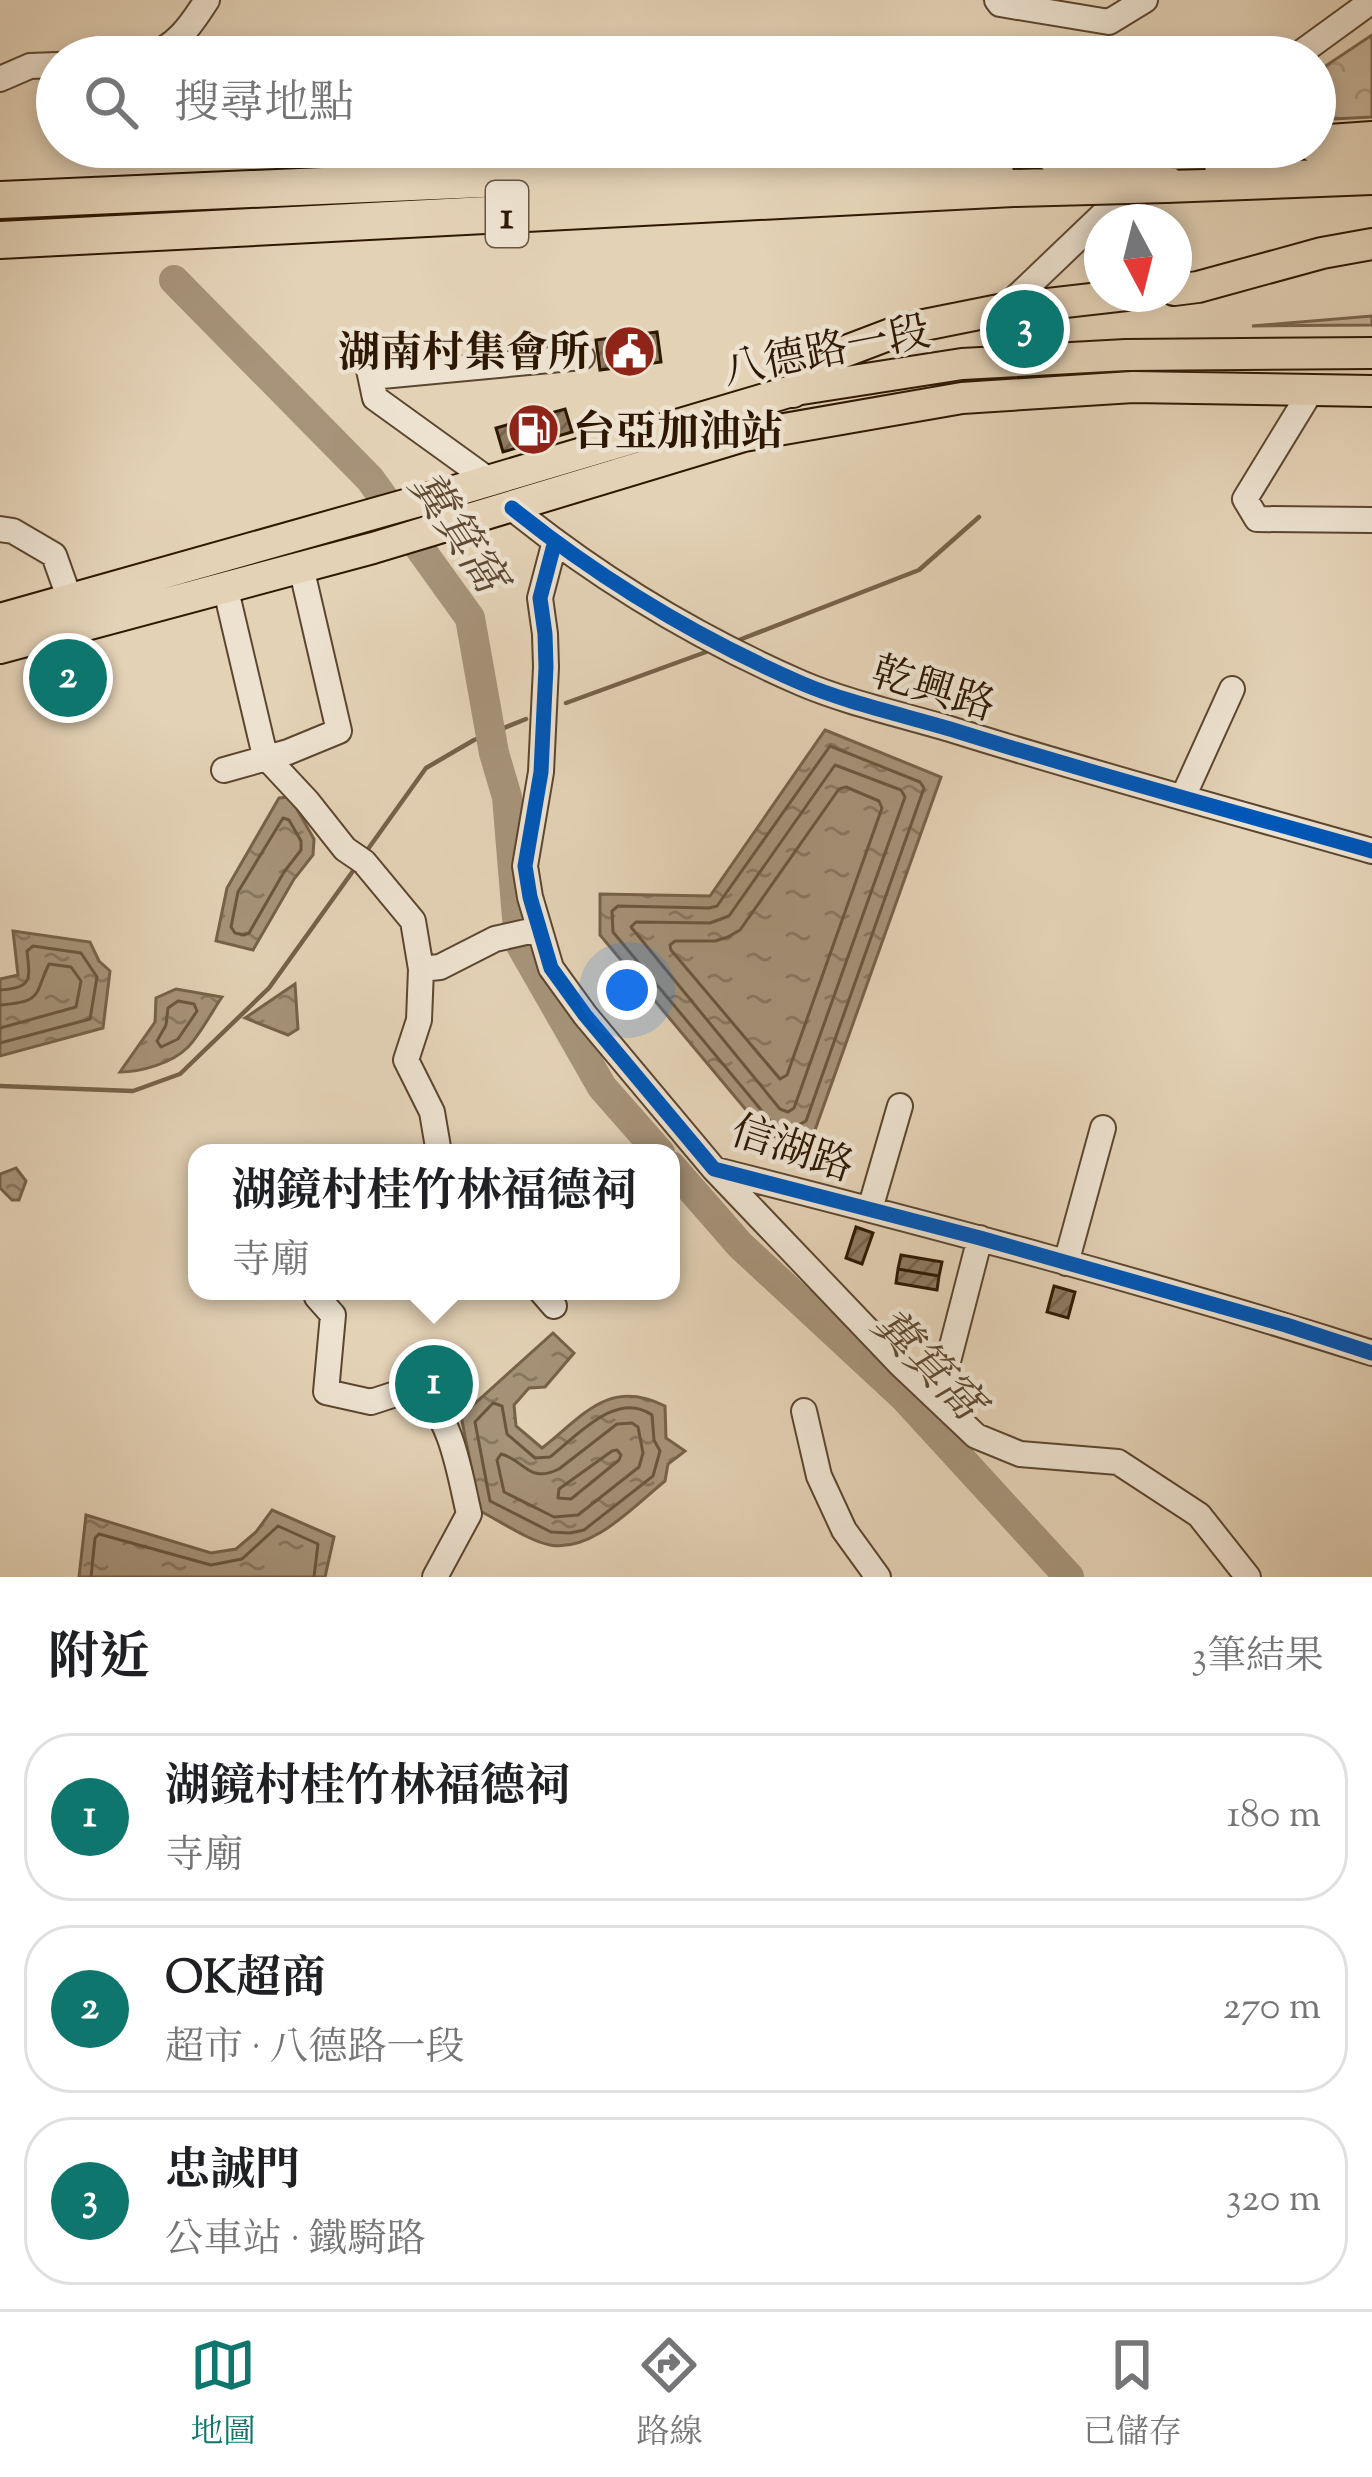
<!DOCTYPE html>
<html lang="zh-TW">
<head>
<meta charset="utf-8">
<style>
	:root { --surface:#fff; --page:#f2f2f2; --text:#202124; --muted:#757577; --line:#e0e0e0; --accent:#0f766e }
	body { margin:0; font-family:"Sorts Mill Goudy","Noto Serif TC",serif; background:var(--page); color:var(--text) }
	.compass { position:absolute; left:1084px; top:204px; width:108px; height:108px; border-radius:50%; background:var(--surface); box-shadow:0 6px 18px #0003; rotate:173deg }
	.you { position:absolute; left:627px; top:990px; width:42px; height:42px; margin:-30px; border:9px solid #fff; border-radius:50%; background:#1a73e8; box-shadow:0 0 0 18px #1a73e833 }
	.badge { display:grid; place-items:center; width:78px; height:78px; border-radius:50%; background:var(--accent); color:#fff; font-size:39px; font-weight:700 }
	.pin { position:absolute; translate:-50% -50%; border:6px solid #fff; box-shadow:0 3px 12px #0006 }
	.popup { position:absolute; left:188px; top:1144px; width:492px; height:156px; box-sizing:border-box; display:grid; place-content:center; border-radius:24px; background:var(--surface); filter:drop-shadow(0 3px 9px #0005); font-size:39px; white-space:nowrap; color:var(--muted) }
	.popup b { font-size:45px; color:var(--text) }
	.popup::after { content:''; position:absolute; left:50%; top:100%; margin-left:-24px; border:24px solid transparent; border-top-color:var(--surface) }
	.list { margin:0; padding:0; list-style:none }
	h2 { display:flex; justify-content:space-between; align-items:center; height:156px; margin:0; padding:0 48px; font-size:51px }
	h2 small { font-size:39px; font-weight:400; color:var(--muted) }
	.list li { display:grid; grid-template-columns:78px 1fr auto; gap:36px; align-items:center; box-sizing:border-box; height:168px; margin:0 24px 24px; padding:0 24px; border:3px solid var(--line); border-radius:48px }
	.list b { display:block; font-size:45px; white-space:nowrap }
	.list p { margin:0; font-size:39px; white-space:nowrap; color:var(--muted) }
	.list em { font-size:39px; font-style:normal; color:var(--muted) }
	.icon { flex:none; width:66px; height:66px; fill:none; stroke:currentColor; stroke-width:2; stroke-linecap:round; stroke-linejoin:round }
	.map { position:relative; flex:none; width:1372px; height:1577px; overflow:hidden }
	.search { position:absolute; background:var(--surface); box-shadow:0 6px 18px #0003; left:36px; right:36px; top:36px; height:132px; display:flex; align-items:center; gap:30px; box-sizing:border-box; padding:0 42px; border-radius:66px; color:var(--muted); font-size:45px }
	.sheet { height:732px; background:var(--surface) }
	nav { display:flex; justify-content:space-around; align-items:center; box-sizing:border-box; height:168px; border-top:3px solid var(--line); background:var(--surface); font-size:33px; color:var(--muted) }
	nav a { display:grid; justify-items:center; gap:6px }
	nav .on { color:var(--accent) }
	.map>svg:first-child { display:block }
	.forest { fill:url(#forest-crowns); stroke:#7a654c; stroke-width:3 }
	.water { fill:url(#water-ripples); stroke:#766249; stroke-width:3 }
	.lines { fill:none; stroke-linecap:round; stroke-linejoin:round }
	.shore { stroke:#6a563e; stroke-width:3 }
	.stream { stroke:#766249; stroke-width:4.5 }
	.river { stroke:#a69379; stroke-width:30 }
	.building { fill:url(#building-hatch); stroke:#2e1802; stroke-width:3 }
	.minor-casing { stroke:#5c462f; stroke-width:28 }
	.major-casing { stroke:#2e1802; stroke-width:34 }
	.highway-casing { stroke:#2e1802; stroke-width:40 }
	.minor { stroke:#ede2d0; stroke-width:24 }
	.major { stroke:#e4d2b6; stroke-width:30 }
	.highway { stroke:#e4d2b6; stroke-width:36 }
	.highway-bridge-casing { stroke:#2e1802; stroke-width:40; stroke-linecap:butt }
	.highway-bridge { stroke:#e4d2b6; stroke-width:36 }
	.cycleway-casing { stroke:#ede2d0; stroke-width:22 }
	.cycleway { stroke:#0057b8; stroke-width:15 }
	.labels { text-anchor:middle; stroke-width:9; stroke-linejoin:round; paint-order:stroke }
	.shield { fill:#ede2d0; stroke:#675540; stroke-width:3 }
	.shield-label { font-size:39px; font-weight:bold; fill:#2e1802 }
	.street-label { font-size:42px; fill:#2e1802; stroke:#ede2d0 }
	.poi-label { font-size:42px; font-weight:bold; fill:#2e1802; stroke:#ede2d0; text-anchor:end }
	.water-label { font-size:45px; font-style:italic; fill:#5e4932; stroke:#ede2d0 }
</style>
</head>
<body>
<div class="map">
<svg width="1372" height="1577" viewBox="0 0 1372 1577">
	<defs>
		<pattern id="forest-crowns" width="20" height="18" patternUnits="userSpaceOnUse" patternTransform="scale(3)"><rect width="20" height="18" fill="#c5b297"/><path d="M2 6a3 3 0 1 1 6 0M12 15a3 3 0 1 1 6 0" fill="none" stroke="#aa9880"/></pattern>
		<pattern id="water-ripples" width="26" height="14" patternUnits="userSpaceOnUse" patternTransform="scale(3)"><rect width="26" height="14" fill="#a69379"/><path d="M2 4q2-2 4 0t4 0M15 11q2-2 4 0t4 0" fill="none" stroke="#887761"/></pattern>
		<pattern id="building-hatch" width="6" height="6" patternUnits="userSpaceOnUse" patternTransform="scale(3)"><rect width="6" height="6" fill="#8d7960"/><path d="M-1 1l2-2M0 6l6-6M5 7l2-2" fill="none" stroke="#74624d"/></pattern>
	</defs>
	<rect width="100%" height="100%" fill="#e4d2b6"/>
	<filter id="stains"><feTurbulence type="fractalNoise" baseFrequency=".00167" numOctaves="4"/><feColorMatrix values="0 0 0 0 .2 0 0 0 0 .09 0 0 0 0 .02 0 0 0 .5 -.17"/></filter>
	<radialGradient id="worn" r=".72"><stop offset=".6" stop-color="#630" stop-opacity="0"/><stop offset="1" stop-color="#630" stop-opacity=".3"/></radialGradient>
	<path class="forest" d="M1372 35V117L1315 120V73Z
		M1372 316V325L1252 326Z"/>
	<path class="water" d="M825 730 941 777 815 1130 798 1142 767 1135 600 935V894L710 896Z
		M290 797 314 839 313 855 294 879 253 950 216 941 227 888 279 798Z
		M13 931 90 942 99 961 110 971 103 1028 0 1056V979L18 975Z
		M295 984 298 1029 288 1035 245 1018Z
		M176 989 222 997C213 1010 198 1038 187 1048 172 1063 141 1072 120 1072L155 1022 156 998Z
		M16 1168 26 1181 19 1200H12L0 1188V1174Z
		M553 1333 574 1353 545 1387 529 1388 514 1405 516 1426 542 1448C584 1415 609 1378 665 1406L666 1438 685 1451 668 1464 665 1481C635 1505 592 1553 550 1545 529 1541 500 1521 480 1511L461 1416Z
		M272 1510 334 1537 325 1577H79L86 1515 211 1553 236 1549 256 1532Z"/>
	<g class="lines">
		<path class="shore" d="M830 746 920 782 924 788 806 1121 793 1128 772 1123 613 932 612 911 618 906 709 908 717 906Z
			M835 765 901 790 905 797 794 1108 788 1112 780 1109 631 927 636 922 710 923 729 916Z
			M846 787 879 801 882 808 787 1075 780 1079 671 950 670 945 675 941H715L728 937 740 930 839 789Z
			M283 818 289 820 301 841V850L284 872 249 933 244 935 235 933 231 927 238 892Z
			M0 990C33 988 30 979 27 951L33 946 81 953 97 977 90 1019 0 1043
			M178 1001 194 1004 197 1011 178 1039 161 1047 157 1041 166 1025 168 1008Z
			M0 1005C44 1002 34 994 49 964L71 967 81 981 76 1007 0 1028
			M493 1403 502 1406 507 1434 535 1458 550 1457C578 1435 617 1390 652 1415L654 1440 660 1451 653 1476 584 1530 570 1533 551 1532 490 1501 475 1422Z
			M632 1423 638 1427 643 1453 639 1467 578 1515 554 1517 504 1492 497 1460 501 1454C525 1460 528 1484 559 1469L617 1424Z
			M617 1450 621 1455 619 1460 571 1499 558 1498 559 1489 612 1451Z
			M91 1577 95 1538 99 1534 211 1565 242 1559 278 1526 318 1544 314 1577"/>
		<path class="stream" d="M739 640 919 570 979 517
			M566 703 706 652
			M368 849 426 768 474 740 526 719
			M0 1086 133 1091 180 1074 269 988 353 871"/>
		<path class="river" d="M174 280 370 479 470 618 494 753 507 797 519 942 602 1087 660 1153
			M671 1166 740 1245 905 1398 1069 1577"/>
	</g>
	<path class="building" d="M657 332 661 362 600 370 596 340Z
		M565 409 572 432 503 452 496 428Z
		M856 1227 873 1233 862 1264 846 1258Z
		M901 1255 942 1262 939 1276 898 1269Z
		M898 1269 939 1276 937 1290 896 1283Z
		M1054 1286 1075 1292 1068 1318 1047 1312Z"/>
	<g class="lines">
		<defs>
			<path id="minor" d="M997 0 1000 4 1109 22 1145 0
				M146 57C176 48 191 25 207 0
				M1295 57 1372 1
				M0 79 30 66 57 65
				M1004 309 1137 182
				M365 351 375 398 490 481
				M371 377 582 357
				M1311 391 1245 499 1257 519 1372 520
				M512 508C600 579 698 638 801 683 845 702 903 715 950 729 1090 773 1231 811 1372 851
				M0 529 13 531 54 555 70 600
				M555 541 540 598 545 634 546 667 541 772 525 866 530 897 551 968 585 1015 714 1169 900 1364 976 1436 1020 1454 1118 1462 1199 1515 1248 1577
				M225 586 265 756 307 801 345 849 364 862 413 921 421 969 419 1020 406 1060 432 1112 439 1153
				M224 770 288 752 339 731 301 567
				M1183 797 1232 689
				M421 969 440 967 495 939 539 929
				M716 1170C936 1226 1156 1284 1372 1353
				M870 1209 900 1106
				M1066 1263 1103 1128
				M315 1291 317 1297 333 1315 326 1392 371 1402 417 1387C452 1417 459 1471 469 1514L435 1577
				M541 1291 554 1306
				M938 1400 980 1238
				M804 1411 819 1476 844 1530 878 1577"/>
			<path id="major" d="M1174 290 1198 287 1322 253 1372 244
				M793 392 825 359 904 329 1004 309 1135 294
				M0 619 451 492 795 390 962 364 1126 355 1372 353
				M0 648 373 548 744 436 962 398 1133 387 1372 391"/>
			<path id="highway" d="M1315 144 1372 140
				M1205 150 1263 147
				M1166 184 1372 176
				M0 200 1053 154
				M0 240 1013 188"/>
		</defs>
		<use href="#minor" class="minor-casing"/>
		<use href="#major" class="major-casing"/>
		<use href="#highway" class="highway-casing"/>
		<use href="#minor" class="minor"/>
		<use href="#major" class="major"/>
		<use href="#highway" class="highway"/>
		<defs>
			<path id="highway-bridge" d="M1053 154 1205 150
				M1013 188 1166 184"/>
		</defs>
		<use href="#highway-bridge" class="highway-bridge-casing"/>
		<use href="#highway-bridge" class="highway-bridge"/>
		<defs>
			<path id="cycleway" d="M512 508C600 579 698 638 801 683 845 702 903 715 950 729 1090 773 1231 811 1372 851
				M555 541 540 598 545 634 546 667 541 772 525 866 530 897 551 968 585 1015 714 1169 980 1238 1286 1325 1372 1353"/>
		</defs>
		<use href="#cycleway" class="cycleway-casing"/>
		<use href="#cycleway" class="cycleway"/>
	</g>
	<defs>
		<symbol id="civic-disc" viewBox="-11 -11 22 22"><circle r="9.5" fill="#8f2418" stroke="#ede2d0"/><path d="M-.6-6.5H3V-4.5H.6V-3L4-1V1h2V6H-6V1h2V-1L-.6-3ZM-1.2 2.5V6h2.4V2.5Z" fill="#fff"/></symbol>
		<symbol id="fuel-disc" viewBox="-11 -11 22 22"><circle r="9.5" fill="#8f2418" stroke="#ede2d0"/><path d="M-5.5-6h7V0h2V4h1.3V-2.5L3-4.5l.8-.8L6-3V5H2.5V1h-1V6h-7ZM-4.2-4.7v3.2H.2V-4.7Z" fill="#fff"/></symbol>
	</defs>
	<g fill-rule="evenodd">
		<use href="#civic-disc" x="600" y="322" width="59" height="59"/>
		<use href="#fuel-disc" x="504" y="400" width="59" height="59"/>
	</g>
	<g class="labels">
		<rect class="shield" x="486" y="181" width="42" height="66" rx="9"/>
		<g class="shield-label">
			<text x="507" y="228">1</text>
		</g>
		<g class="street-label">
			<text transform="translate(826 349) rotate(-11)" y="15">八德路一段</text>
			<text transform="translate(934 687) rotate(17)" y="15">乾興路</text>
			<text transform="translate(793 1147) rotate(18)" y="15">信湖路</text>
		</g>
		<g class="poi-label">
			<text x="590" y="366">湖南村集會所</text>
			<text x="573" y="445" text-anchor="start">台亞加油站</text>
		</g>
		<g class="water-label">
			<text transform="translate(459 531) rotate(56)" y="16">糞箕窩</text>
			<text transform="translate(929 1363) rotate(45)" y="16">糞箕窩</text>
		</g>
	</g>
	<rect width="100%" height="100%" filter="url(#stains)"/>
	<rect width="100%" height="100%" fill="url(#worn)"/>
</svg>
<svg class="compass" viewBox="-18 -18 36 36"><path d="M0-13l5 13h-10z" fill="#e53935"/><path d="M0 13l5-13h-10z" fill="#757577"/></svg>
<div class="you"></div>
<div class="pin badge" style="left:434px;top:1384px">1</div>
<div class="popup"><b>湖鏡村桂竹林福德祠</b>寺廟</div>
<div class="pin badge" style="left:68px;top:678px">2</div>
<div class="pin badge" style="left:1025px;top:329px">3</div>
<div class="search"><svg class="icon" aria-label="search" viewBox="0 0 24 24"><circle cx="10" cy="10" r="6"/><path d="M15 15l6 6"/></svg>搜尋地點</div>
</div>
<section class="sheet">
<h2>附近<small>3筆結果</small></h2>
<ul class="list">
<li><span class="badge">1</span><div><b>湖鏡村桂竹林福德祠</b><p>寺廟</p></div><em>180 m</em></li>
<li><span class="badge">2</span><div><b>OK超商</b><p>超市 · 八德路一段</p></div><em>270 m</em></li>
<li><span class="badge">3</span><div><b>忠誠門</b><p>公車站 · 鐵騎路</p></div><em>320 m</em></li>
</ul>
</section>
<nav>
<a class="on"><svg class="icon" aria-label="map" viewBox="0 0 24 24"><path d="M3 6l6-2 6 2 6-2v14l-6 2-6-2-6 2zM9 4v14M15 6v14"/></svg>地圖</a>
<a><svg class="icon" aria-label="directions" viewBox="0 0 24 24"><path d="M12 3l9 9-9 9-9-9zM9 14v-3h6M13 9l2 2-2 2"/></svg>路線</a>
<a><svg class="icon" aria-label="saved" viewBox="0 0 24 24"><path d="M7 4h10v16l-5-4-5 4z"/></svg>已儲存</a>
</nav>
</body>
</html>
